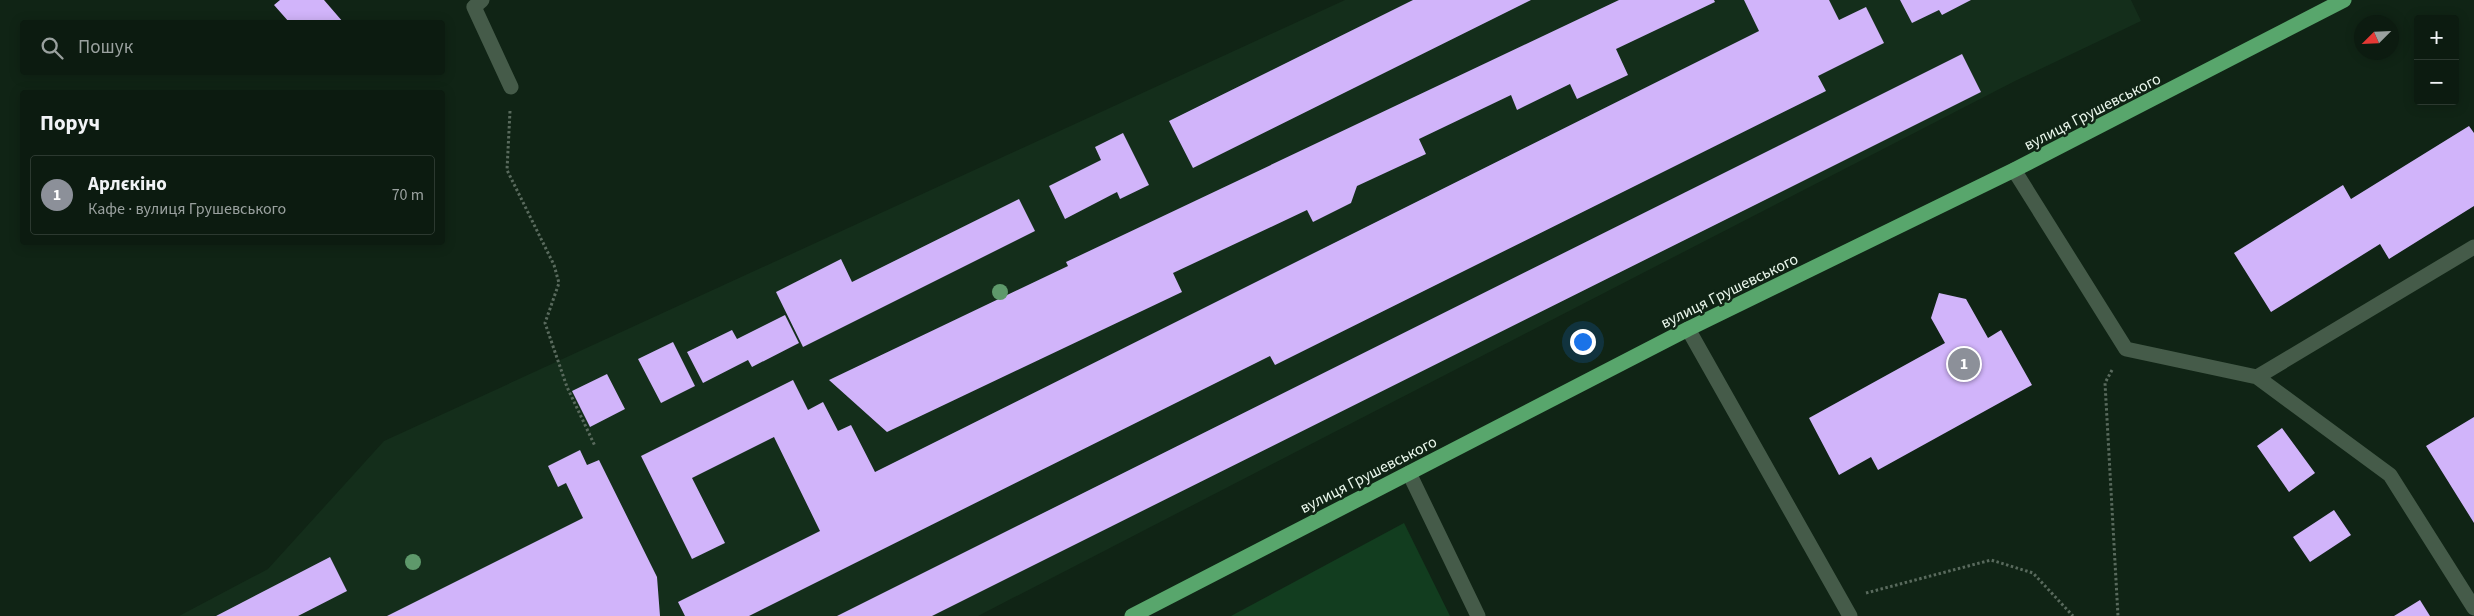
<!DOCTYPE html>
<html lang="uk">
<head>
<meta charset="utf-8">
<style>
	:root { --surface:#0c1b10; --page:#152419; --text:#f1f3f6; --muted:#9aa19f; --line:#2c3930; --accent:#8c9099 }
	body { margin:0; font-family:"Source Sans 3",sans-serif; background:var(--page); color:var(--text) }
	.controls { position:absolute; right:15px; top:15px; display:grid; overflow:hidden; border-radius:5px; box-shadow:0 2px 12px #0003 }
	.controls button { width:45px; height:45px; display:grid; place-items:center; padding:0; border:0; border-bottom:1px solid var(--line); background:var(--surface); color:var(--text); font:25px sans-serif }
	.compass { position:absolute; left:2354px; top:15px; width:45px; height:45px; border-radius:50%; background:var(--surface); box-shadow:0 2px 12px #0003; rotate:246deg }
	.you { position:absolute; left:1582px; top:341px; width:18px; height:18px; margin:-12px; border:4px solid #fff; border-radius:50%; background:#1a73e8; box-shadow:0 0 0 8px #1a73e833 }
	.badge { display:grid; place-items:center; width:32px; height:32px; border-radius:50%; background:var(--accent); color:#fff; font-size:16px; font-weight:700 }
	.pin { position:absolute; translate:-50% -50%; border:2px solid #fff; box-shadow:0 1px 5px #0006 }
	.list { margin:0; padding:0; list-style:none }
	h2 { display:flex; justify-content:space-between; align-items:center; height:65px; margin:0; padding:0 20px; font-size:21px }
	h2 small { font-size:16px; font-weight:400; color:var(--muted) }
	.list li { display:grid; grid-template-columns:32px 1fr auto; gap:15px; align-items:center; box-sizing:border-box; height:80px; margin:0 10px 10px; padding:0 10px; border:1px solid var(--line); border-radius:5px }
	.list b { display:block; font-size:19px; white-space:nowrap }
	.list p { margin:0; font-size:16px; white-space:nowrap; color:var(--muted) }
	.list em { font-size:16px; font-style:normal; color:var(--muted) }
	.icon { flex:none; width:28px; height:28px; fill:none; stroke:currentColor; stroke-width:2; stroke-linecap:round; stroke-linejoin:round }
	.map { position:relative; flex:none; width:2474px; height:616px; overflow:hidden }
	.search { position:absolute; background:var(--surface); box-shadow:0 2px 12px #0003; left:20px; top:20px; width:425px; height:55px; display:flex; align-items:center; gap:12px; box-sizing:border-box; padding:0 18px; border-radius:5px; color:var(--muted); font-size:19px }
	.panel { position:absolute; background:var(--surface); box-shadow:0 2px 12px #0003; left:20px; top:90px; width:425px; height:155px; border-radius:5px }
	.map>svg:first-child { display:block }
	.built { fill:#142e1b }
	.green { fill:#123d1f }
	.building { fill:#d1b4fa }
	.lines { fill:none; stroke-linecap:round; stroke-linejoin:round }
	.path { stroke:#596a5d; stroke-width:3; stroke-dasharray:2.5 2.5; stroke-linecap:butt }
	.minor { stroke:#455b49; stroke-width:15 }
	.major { stroke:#58a66c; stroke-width:15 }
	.tree { fill:#5e996b }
	.labels { text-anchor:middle; stroke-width:5; stroke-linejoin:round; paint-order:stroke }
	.street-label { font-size:16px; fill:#eaf7ec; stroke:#102415 }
</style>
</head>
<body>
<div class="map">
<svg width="2474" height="616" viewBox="0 0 2474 616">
	<rect width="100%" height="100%" fill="#102415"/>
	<path class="built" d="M1345 0H2131L2141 21 2015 81 978 616H179L268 569 384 441Z"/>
	<path class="green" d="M1404 523 1450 616H1231Z"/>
	<path class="building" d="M280 0H324L343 22H289L274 5Z
		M1413 0H1531L1193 168 1169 121Z
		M1619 0H1714L1715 2 1616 49 1628 75 1577 99 1570 84 1517 110 1511 95 1419 139 1426 154 1357 186 1351 203 1313 222 1307 210 1173 273 1182 292 887 432 829 380 1068 266 1066 262Z
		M1744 0H1829L1839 20 1866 7 1884 43 1818 76 1826 91 1275 365 1270 356 749 616H685L678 602 820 531 774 437 692 478 725 543 692 559 641 456 793 380 808 410 823 402 838 431 851 425 875 472 1759 31Z
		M1900 0H1971L1942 15 1939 10 1912 23Z
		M1962 54 1981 92 932 616H837Z
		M2469 126 2474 133V206L2389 259 2380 244 2271 312 2234 253 2343 185 2351 199Z
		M1123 133 1149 185 1120 199 1117 192 1065 219 1049 186 1101 160 1095 147Z
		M1019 199 1035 231 803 347 776 292 841 259 852 282Z
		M1939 293 1966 299 1988 338 2001 330 2032 385 1878 470 1871 457 1839 475 1809 418 1945 343 1931 318Z
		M785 315 799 343 752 367 748 360 703 383 687 352 732 330 737 339Z
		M673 342 695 386 661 403 638 359Z
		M607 374 625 409 590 427 572 391Z
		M2474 417V523L2426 446Z
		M2282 428 2315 473 2289 492 2257 446Z
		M580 450 587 465 599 460 657 577 660 616H387L583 518 566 483 558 487 548 466Z
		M2334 510 2351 535 2310 562 2293 537Z
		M330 557 347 591 298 616H216Z
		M2420 600 2430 616H2394Z"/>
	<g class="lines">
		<path class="path" d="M510 111 507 170 554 265 559 283 545 323 567 387 595 446
			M2112 370 2105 383 2118 616
			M1866 593 1991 560 2033 573 2073 616"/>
		<path class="minor" d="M482 0 474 7 511 87
			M2014 170 2126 349 2257 377 2474 247
			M1688 329 1850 616
			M2257 377 2390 475 2474 608
			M1409 473 1478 616"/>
		<path class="major" d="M1132 616 1688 329 2014 170 2344 0"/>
	</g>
	<g class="tree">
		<circle cx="1000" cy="292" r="8"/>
		<circle cx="413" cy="562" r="8"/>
	</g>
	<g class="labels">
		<g class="street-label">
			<text transform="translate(2092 111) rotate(-27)" y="6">вулиця Грушевського</text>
			<text transform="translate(1729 290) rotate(-26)" y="6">вулиця Грушевського</text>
			<text transform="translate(1368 474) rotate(-27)" y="6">вулиця Грушевського</text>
		</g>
	</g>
</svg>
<div class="controls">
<button>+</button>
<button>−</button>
</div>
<svg class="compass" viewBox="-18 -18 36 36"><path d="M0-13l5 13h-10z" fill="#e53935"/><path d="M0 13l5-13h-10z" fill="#9aa19f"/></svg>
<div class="you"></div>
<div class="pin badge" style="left:1964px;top:364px">1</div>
<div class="search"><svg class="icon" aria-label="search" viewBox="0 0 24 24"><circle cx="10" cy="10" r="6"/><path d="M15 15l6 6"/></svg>Пошук</div>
<section class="panel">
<h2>Поруч<small></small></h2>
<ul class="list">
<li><span class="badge">1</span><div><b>Арлєкіно</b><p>Кафе · вулиця Грушевського</p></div><em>70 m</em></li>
</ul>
</section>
</div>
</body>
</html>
